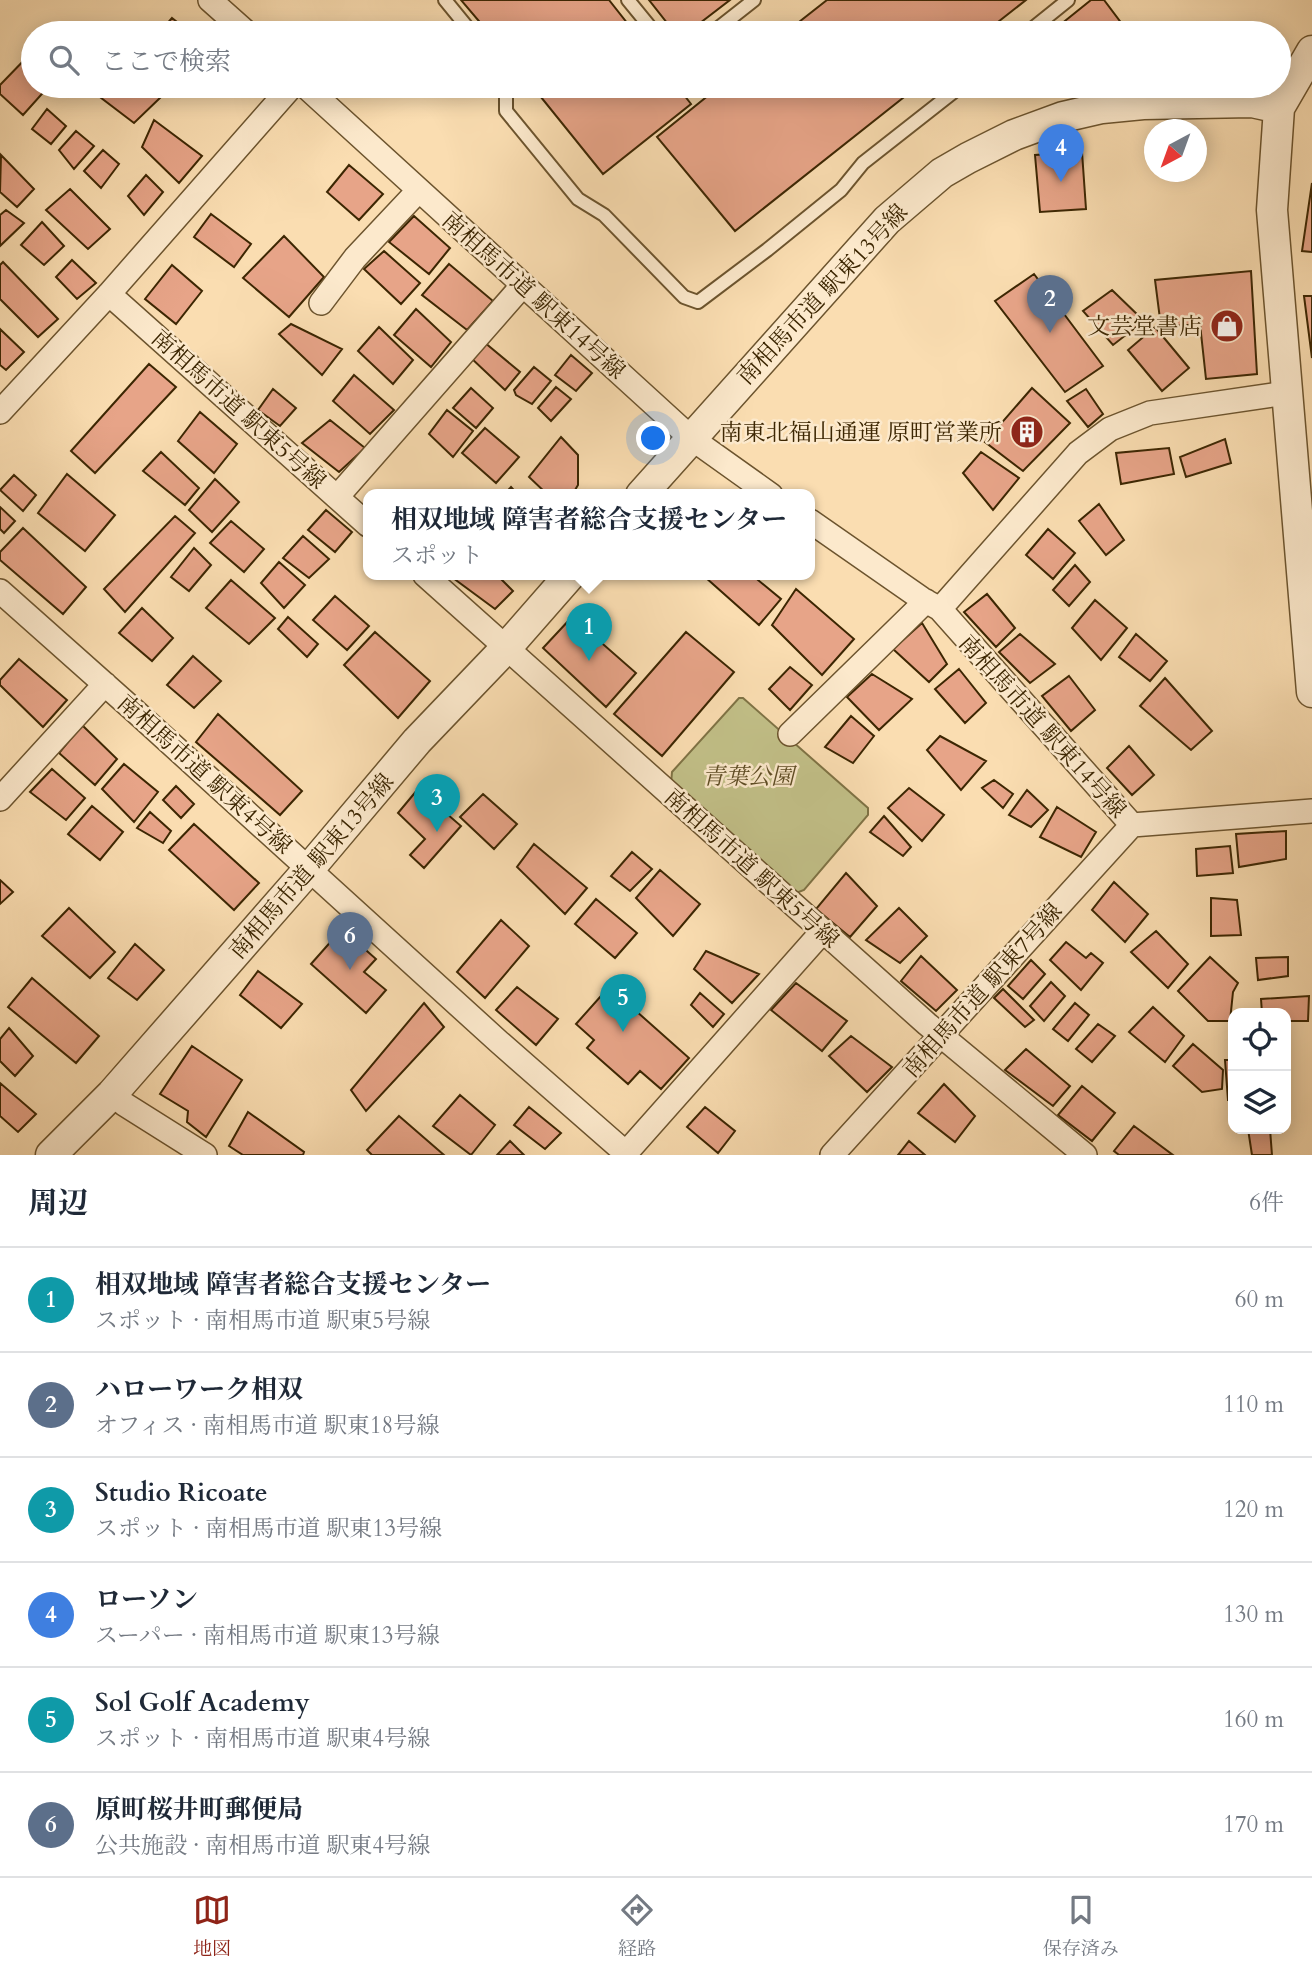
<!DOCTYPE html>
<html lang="ja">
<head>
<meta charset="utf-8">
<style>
	:root { --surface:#fff; --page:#f2f2f3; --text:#1f2937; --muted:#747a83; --line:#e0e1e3; --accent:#8f2418 }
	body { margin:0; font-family:Cardo,"Noto Serif JP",serif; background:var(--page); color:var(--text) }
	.controls { position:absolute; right:21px; bottom:21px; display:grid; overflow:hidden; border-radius:14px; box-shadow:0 4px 18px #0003 }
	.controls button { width:63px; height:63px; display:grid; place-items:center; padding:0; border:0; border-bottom:2px solid var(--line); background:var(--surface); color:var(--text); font:35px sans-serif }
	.compass { position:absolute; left:1144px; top:119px; width:63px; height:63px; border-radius:50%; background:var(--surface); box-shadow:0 4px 18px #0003; rotate:221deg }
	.you { position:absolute; left:654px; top:439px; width:24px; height:24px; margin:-18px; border:5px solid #fff; border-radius:50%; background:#1a73e8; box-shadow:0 0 0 10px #1a73e833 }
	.badge { display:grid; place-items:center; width:46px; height:46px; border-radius:50%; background:var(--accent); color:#fff; font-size:23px; font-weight:700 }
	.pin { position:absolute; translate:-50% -58px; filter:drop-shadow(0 2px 4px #0008) }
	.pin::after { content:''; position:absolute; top:37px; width:24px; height:21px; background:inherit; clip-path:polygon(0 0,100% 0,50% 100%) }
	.popup { position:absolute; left:363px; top:489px; width:452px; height:91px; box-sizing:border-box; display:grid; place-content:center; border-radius:14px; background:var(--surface); filter:drop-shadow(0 2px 5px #0005); font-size:23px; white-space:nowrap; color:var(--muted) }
	.popup b { font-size:26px; color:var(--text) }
	.popup::after { content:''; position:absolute; left:50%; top:100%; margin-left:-14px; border:14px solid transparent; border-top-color:var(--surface) }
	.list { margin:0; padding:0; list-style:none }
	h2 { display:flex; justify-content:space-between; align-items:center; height:91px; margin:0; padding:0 28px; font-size:30px }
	h2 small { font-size:23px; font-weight:400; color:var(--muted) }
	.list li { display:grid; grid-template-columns:46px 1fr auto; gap:21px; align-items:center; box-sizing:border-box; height:105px; padding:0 28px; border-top:2px solid var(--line) }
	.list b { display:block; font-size:26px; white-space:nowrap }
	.list p { margin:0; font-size:23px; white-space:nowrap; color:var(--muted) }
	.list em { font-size:23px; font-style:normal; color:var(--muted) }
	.icon { flex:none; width:38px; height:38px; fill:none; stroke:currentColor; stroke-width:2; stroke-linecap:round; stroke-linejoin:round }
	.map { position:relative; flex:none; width:1312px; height:1155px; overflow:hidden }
	.search { position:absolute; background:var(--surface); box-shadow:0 4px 18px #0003; left:21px; right:21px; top:21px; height:77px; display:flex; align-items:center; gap:18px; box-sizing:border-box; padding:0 24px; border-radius:38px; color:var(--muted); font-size:26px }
	.sheet { height:721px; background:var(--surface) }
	nav { display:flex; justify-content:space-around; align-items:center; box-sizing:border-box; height:98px; border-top:2px solid var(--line); background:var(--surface); font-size:19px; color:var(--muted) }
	nav a { display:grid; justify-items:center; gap:4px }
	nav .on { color:var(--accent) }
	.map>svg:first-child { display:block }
	.green { fill:#c2c088; stroke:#7f7345; stroke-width:2 }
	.building { fill:#e7a488; stroke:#3c2602; stroke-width:2 }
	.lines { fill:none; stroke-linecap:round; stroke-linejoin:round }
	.service-casing { stroke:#6c542e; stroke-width:16 }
	.minor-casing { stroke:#6c542e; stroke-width:26 }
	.tertiary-casing { stroke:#6c542e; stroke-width:33 }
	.service { stroke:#fce9cc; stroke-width:12 }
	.minor { stroke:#fce9cc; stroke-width:23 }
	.tertiary { stroke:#fce9cc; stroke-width:30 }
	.labels { text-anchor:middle; stroke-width:5; stroke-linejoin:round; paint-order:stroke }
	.street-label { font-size:23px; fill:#3c2602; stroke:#fce9cc }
	.poi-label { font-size:23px; fill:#3c2602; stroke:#fce9cc; text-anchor:end }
	.park-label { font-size:23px; font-style:italic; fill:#5e4c24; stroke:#fce9cc }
</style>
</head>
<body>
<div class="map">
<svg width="1312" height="1155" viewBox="0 0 1312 1155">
	<rect width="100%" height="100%" fill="#faddb1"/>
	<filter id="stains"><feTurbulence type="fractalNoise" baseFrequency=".00286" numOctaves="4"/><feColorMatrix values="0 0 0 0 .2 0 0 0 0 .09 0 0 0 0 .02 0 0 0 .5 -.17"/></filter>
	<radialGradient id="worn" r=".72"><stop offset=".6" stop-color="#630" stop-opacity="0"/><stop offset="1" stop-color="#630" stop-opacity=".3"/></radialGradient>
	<path class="green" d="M739 698H743L868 808V815L804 890 796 893 671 784 672 772Z"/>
	<path class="building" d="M461 0H609L635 33H489Z
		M649 0H730L687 33H675Z
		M827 0H1026L984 33H785Z
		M1091 0H1104L1128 32 1126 33H1050Z
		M172 18 191 33H159Z
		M31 53 33 54V86H49L23 115 0 94V85Z
		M102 86H152L163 95 134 123 96 94Z
		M532 86H677L691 104 603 174Z
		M720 86H918L735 231 657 137Z
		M47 109 66 126 51 144 32 129Z
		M154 120 202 156 179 183 142 147Z
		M76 131 94 146 74 169 59 150Z
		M103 150 119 164 101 188 84 171Z
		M1082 152 1086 209 1040 212 1035 155Z
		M1 155 34 189 17 207 0 192Z
		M349 165 383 194 359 220 327 192Z
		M146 175 163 192 144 215 128 196Z
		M1312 183V252L1302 251Z
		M70 189 110 229 88 249 46 210Z
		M6 210 24 223 0 246V215Z
		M211 214 251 244 234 267 194 237Z
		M414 216 450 248 429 274 389 242Z
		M42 222 64 246 44 265 21 245Z
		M284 236 324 277 289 317 243 278Z
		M384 251 420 283 401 304 364 269Z
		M72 260 96 283 77 299 56 277Z
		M3 262 58 319 38 337 0 299V265Z
		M449 264 493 301 467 330 422 295Z
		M172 265 202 291 176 324 145 299Z
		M1251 271 1257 374 1206 379 1200 324 1161 327 1155 280Z
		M1034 274 1103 366 1065 392 995 301Z
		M1112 290 1144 321 1113 345 1083 311Z
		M1304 296H1312V358Z
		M416 309 451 342 431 367 394 335Z
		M291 324 342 349 322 375 279 334Z
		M379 327 413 360 393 384 358 351Z
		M1155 327 1189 368 1162 391 1128 350Z
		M0 329 24 352 6 370 0 365Z
		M484 342 520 372 505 390 471 358Z
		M571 355 592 373 576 391 555 375Z
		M149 364 176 387 95 473 71 451Z
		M534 367 551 381 532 404 516 395 514 390Z
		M354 375 394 410 370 434 333 401Z
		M556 387 571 399 551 421 538 408Z
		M471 388 493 408 476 428 453 408Z
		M1032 388 1070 423 1023 471 985 442Z
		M273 389 296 408 280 426 258 410Z
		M1086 389 1103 414 1088 427 1067 401Z
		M447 410 473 431 453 457 429 434Z
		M200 412 237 444 214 473 178 441Z
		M330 420 365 448 339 472 302 443Z
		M485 428 519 457 496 483 462 453Z
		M561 437 578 455V485L572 495H548L529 477Z
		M1225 439 1231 463 1186 477 1180 457Z
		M1169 448 1174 474 1121 484 1116 453Z
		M161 452 199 488 185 505 143 471Z
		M981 452 1019 478 993 510 963 473Z
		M67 474 115 515 85 551 38 513Z
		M14 475 36 495 23 511 0 490Z
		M215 479 239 502 212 532 189 510Z
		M511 487 518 495H504Z
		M1099 504 1124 540 1106 555 1079 521Z
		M0 507 15 521 4 533 0 529Z
		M326 510 352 532 335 552 308 530Z
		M175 516 195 533 125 612 104 589Z
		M231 521 264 549 244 572 210 543Z
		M23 528 86 587 63 614 0 560V552Z
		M1048 529 1075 553 1053 579 1026 555Z
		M303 536 329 559 309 578 283 558Z
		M194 548 211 565 189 591 171 577Z
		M279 562 305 585 284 608 261 583Z
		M1075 565 1090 582 1069 606 1053 590Z
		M449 575H497L513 591 495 609Z
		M706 575H752L781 599 759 625 705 577Z
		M231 580 275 618 249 644 206 608Z
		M796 589 854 639 822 675 772 625Z
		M987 594 1015 628 996 647 964 612Z
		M335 596 369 626 347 650 313 620Z
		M1095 600 1127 628 1101 660 1072 628Z
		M142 608 173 638 152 661 119 633Z
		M288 617 318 644 307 657 278 629Z
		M572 617 636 673 606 707 543 648Z
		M922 623 947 664 929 682 893 649Z
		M375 632 430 681 398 718 344 665Z
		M686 632 734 672 662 756 614 714Z
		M1020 634 1055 664 1030 683 999 652Z
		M1136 634 1167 661 1150 681 1119 657Z
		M193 656 221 681 194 708 167 685Z
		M19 659 67 700 43 727 0 685V680Z
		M790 667 812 685 790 710 769 689Z
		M959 669 986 703 965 723 935 689Z
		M872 674 912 699 879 730 847 697Z
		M1069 676 1095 710 1071 731 1042 696Z
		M1165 678 1212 731 1191 750 1140 706Z
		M218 714 302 791 280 815 196 742Z
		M851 716 874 736 853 763 825 747Z
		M82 725 117 759 95 785 59 753Z
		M940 736 986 761 961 790 927 750Z
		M1129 746 1154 775 1132 795 1107 768Z
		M124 764 158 792 134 822 102 789Z
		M52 769 85 798 66 820 30 792Z
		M994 780 1013 794 1003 808 982 788Z
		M176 786 194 804 181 818 163 800Z
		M909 788 944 815 922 841 888 808Z
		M418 789 461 826 424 868 410 855 425 839 398 813Z
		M1027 790 1048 810 1031 827 1009 815Z
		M483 794 517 824 494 849 460 817Z
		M92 806 123 832 100 860 68 834Z
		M1057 807 1096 832 1081 857 1040 837Z
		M150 812 171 831 163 843 137 828Z
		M884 816 911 847 903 856 870 832Z
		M194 824 259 883 234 910 169 850Z
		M1286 831V859L1239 867 1236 834Z
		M534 844 587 888 565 914 517 867Z
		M1230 846 1233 873 1197 876 1196 849Z
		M632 852 652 869 630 891 611 876Z
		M660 870 700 904 673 936 636 898Z
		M846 873 877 906 850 937 816 909Z
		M0 880 13 892 0 904Z
		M1114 882 1148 914 1125 942 1092 910Z
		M1211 898 1237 900 1241 935 1211 936Z
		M596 899 637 933 615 958 575 924Z
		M69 908 115 952 90 978 42 936Z
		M899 908 927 936 900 963 866 940Z
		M501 920 529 946 485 998 457 972Z
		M342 929 376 959 364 972 386 990 366 1013 311 964Z
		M1156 931 1188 964 1168 988 1131 952Z
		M1066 942 1086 958 1091 953 1103 963 1081 990 1050 960Z
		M135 944 164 970 137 1000 108 978Z
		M706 951 759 974 732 1003 694 969Z
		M921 956 957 990 936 1011 901 981Z
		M1210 957 1238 983 1233 992 1230 1021H1208L1178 991Z
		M1288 957V976L1258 980 1256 958Z
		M1031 960 1045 974 1023 999 1008 986Z
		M258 971 302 1004 281 1028 240 995Z
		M32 978 99 1036 76 1063 8 1007Z
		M1051 982 1065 996 1044 1021 1030 1006Z
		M796 983 847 1021 822 1051 771 1010Z
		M517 987 558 1019 536 1045 496 1010Z
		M609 987 689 1058 661 1089 640 1071 628 1084 587 1048 594 1040 576 1024Z
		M1003 989 1034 1020 1025 1027 994 998Z
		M700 993 724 1014 713 1027 691 1005Z
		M1309 996 1308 1021H1286V1013H1262L1261 999Z
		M424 1003 444 1027 366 1111 351 1090Z
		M1075 1003 1089 1015 1068 1041 1053 1029Z
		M1153 1007 1184 1036 1165 1062 1129 1032Z
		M1098 1024 1115 1036 1092 1062 1076 1049Z
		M9 1028 33 1056 15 1076 0 1061V1039Z
		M851 1036 892 1067 867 1092 829 1056Z
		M1193 1044 1223 1070 1222 1089 1202 1092 1173 1066Z
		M192 1046 242 1080 206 1137 187 1122 188 1111 160 1094Z
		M1026 1049 1070 1086 1053 1106 1005 1070Z
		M1225 1060H1233V1100H1228Z
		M0 1083 36 1114 18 1132 0 1116Z
		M944 1084 975 1116 955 1142 918 1113Z
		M1082 1086 1115 1113 1092 1141 1058 1115Z
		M460 1095 495 1125 471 1155 433 1126Z
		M529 1107 561 1133 545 1149 514 1125Z
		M705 1107 735 1131 718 1153 687 1127Z
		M248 1112 304 1152 303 1155H243L229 1146Z
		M399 1116 444 1155H372L367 1150Z
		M1134 1126 1173 1155H1119L1114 1151Z
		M1248 1129H1270L1272 1155H1252Z
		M510 1141 524 1155H497Z
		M909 1141 925 1155H898Z"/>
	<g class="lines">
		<defs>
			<path id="service" d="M445 0 472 33
				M628 0 655 33
				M712 33 754 0
				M1027 33 1068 0
				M506 86V111L578 199 604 215 684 297 698 302 767 250 841 190 863 163 961 86"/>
			<path id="minor" d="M210 0 247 33
				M305 86 691 438 771 495
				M109 294 368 525
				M321 303 355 258 419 190
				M0 412 109 294 292 86
				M337 497 523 285
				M810 521 922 599 940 609 1132 825 1312 811
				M425 575 927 1024 1085 1155
				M0 591 136 712 499 1042 628 1155
				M940 609 1078 453 1110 429 1150 413 1286 393
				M790 734 926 601
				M0 799 105 684
				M112 1094 124 1104 205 1155
				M626 1153 822 932
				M832 1155 1132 825"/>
			<path id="tertiary" d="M1312 51 1279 108 1272 210 1312 692
				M641 495 887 220 942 173 968 158 1014 135 1063 117 1102 108 1143 104 1252 102 1279 108
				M51 1155 112 1094 309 869 417 741 506 648 570 575"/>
		</defs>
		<use href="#service" class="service-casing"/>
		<use href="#minor" class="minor-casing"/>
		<use href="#tertiary" class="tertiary-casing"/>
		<use href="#service" class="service"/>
		<use href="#minor" class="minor"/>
		<use href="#tertiary" class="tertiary"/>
	</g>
	<defs>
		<symbol id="shop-disc" viewBox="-11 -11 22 22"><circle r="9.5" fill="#8f2418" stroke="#fce9cc"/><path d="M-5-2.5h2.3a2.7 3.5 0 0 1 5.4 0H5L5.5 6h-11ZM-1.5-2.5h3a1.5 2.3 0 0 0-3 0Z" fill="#fff"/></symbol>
		<symbol id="building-disc" viewBox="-11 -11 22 22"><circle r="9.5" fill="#8f2418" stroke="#fce9cc"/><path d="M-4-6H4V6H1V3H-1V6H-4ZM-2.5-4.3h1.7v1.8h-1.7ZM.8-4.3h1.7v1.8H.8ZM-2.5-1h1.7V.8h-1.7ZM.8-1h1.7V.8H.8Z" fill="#fff"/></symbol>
	</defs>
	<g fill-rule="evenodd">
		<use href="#shop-disc" x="1208" y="307" width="38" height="38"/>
		<use href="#building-disc" x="1008" y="413" width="38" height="38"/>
	</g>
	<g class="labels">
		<g class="street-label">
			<text transform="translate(822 294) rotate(-47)" y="8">南相馬市道 駅東13号線</text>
			<text transform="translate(534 295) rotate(42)" y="8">南相馬市道 駅東14号線</text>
			<text transform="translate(239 409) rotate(42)" y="8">南相馬市道 駅東5号線</text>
			<text transform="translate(1043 726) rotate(48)" y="8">南相馬市道 駅東14号線</text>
			<text transform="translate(205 774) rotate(42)" y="8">南相馬市道 駅東4号線</text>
			<text transform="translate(311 866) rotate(-49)" y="8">南相馬市道 駅東13号線</text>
			<text transform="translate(752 868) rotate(42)" y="8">南相馬市道 駅東5号線</text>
			<text transform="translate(982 990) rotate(-48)" y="8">南相馬市道 駅東7号線</text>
		</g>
		<g class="poi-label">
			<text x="1202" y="334">文芸堂書店</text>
			<text x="1002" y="440">南東北福山通運 原町営業所</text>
		</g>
		<g class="park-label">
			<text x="748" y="784">青葉公園</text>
		</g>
	</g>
	<rect width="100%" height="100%" filter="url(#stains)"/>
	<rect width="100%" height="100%" fill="url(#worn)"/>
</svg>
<div class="controls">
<button><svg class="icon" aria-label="locate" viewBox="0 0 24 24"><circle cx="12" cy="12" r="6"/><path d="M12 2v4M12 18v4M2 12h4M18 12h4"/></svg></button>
<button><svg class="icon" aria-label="layers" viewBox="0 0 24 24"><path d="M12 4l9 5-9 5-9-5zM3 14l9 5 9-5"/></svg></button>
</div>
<svg class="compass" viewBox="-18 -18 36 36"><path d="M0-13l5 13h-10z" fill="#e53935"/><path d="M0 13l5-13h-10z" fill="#747a83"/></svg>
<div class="you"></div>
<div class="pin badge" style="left:589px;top:661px;background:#0f9aa8">1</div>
<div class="popup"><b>相双地域 障害者総合支援センター</b>スポット</div>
<div class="pin badge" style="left:1050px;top:333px;background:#5c6f8a">2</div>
<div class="pin badge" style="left:437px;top:832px;background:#0f9aa8">3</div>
<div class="pin badge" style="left:1061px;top:182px;background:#3f7fe0">4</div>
<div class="pin badge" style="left:623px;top:1032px;background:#0f9aa8">5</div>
<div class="pin badge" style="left:350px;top:970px;background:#5c6f8a">6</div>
<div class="search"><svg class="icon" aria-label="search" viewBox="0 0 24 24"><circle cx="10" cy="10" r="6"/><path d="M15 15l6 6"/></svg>ここで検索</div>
</div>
<section class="sheet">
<h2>周辺<small>6件</small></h2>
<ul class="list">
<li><span class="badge" style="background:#0f9aa8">1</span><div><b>相双地域 障害者総合支援センター</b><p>スポット · 南相馬市道 駅東5号線</p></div><em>60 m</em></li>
<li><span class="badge" style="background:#5c6f8a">2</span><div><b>ハローワーク相双</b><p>オフィス · 南相馬市道 駅東18号線</p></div><em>110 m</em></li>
<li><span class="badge" style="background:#0f9aa8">3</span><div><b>Studio Ricoate</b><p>スポット · 南相馬市道 駅東13号線</p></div><em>120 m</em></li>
<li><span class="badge" style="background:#3f7fe0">4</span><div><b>ローソン</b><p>スーパー · 南相馬市道 駅東13号線</p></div><em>130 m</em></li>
<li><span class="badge" style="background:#0f9aa8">5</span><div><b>Sol Golf Academy</b><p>スポット · 南相馬市道 駅東4号線</p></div><em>160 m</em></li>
<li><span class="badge" style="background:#5c6f8a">6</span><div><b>原町桜井町郵便局</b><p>公共施設 · 南相馬市道 駅東4号線</p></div><em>170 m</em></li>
</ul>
</section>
<nav>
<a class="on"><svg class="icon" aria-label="map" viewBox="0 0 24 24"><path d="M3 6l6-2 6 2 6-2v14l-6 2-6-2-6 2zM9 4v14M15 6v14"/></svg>地図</a>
<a><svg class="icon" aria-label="directions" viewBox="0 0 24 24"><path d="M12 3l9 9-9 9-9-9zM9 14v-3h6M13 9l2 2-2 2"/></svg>経路</a>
<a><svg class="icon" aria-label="saved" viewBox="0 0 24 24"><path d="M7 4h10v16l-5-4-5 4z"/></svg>保存済み</a>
</nav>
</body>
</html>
